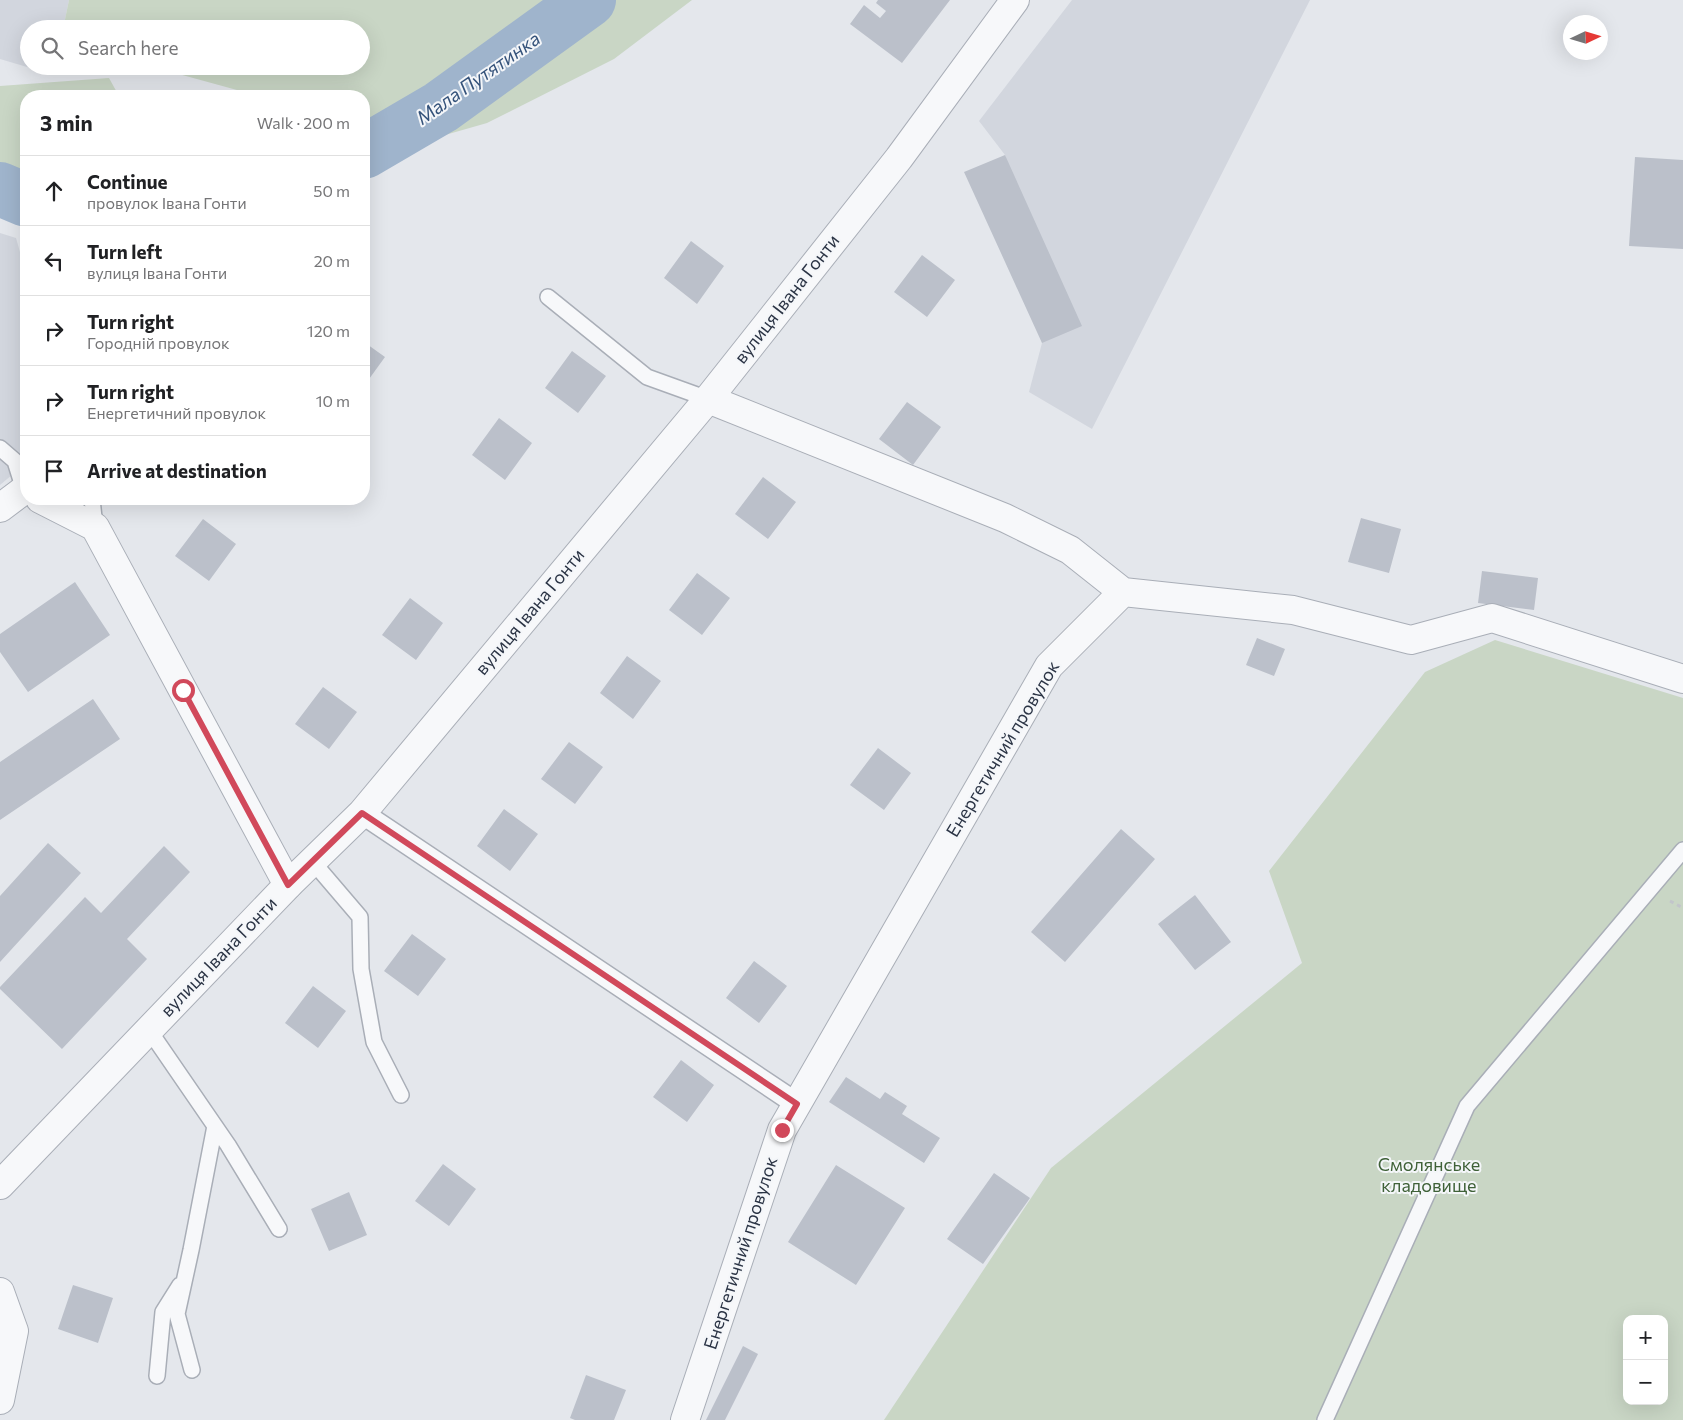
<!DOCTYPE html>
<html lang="en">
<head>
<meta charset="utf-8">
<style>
	:root { --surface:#fff; --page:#f6f6f6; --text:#202124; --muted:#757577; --line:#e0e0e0 }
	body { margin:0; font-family:Commissioner,sans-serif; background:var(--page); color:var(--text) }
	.controls { position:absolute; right:15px; bottom:15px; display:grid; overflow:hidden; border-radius:10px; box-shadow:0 5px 20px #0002 }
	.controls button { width:45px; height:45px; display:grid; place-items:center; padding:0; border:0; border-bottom:1px solid var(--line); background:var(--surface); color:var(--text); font:25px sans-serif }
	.compass { position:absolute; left:1563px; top:15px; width:45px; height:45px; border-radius:50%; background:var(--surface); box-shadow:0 5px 20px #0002; rotate:86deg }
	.stop { position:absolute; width:15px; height:15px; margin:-11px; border:4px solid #d1495b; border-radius:50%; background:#fff }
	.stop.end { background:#d1495b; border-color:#fff; box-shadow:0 1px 5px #0008 }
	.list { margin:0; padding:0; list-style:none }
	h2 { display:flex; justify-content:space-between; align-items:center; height:65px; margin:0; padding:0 20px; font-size:21px }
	h2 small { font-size:16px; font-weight:400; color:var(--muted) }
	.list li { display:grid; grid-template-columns:32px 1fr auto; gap:15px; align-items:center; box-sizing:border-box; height:70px; padding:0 20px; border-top:1px solid var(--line) }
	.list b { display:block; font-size:19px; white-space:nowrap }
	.list p { margin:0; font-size:16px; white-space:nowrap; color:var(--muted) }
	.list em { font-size:16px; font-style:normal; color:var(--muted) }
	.icon { flex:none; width:28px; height:28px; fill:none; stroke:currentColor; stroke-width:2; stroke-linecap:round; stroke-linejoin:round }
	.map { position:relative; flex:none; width:1683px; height:1420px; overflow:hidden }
	.search { position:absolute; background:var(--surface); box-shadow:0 5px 20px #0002; left:20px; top:20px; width:350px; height:55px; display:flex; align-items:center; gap:12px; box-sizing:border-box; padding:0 18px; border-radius:28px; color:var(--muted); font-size:19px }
	.panel { position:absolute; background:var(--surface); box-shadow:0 5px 20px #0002; left:20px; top:90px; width:350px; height:415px; border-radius:20px }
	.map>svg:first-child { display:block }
	.built { fill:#d2d6de }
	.green { fill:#c9d6c5; fill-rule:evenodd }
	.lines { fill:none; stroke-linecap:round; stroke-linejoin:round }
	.river { stroke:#9fb4cc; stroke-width:54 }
	.building { fill:#bbc0ca }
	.service-casing { stroke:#a9aeb7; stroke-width:18 }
	.pedestrian-casing { stroke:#a9aeb7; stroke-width:24 }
	.minor-casing { stroke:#a9aeb7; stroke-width:30 }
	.tertiary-casing { stroke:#a9aeb7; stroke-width:30 }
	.path { stroke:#c2c5cb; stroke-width:3; stroke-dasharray:4 4; stroke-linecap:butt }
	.service { stroke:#f7f8fa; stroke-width:15 }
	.pedestrian { stroke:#f7f8fa; stroke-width:21 }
	.minor { stroke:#f7f8fa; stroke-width:28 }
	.tertiary { stroke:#f7f8fa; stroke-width:28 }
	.route { stroke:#d1495b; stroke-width:6 }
	.labels { text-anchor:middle; stroke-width:4; stroke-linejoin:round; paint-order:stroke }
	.street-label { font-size:18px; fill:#2b3445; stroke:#f4f6f9 }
	.park-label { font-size:18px; fill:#3f6138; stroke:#f4f6f9 }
	.water-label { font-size:19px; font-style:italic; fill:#34527a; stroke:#f4f6f9 }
</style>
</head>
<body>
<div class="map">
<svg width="1683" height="1420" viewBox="0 0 1683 1420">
	<rect width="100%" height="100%" fill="#e4e7ec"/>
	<path class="built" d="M0 0H69L63 29H29V66H55L54 75 0 59Z
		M1072 0H1310L1092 429 1029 392 1042 343 1005 155 979 121Z
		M0 233 16 238 26 273V463L0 485Z"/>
	<path class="green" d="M69 0H692L614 59 487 123 417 143 364 127V96H259L175 73 138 66H361V29H63Z
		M109 78 119 96H26V186L0 207V86Z
		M1495 640 1683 698V1420H884L1051 1168 1302 963 1269 871 1425 672ZM1627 1319H1664V1401H1627Z"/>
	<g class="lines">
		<path class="river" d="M364 152 441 107 589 0
			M0 189 26 200"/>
	</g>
	<path class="building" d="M878 0H950L902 63 850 24 864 5 880 18 886 11 876 3Z
		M1005 155 1082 326 1042 343 964 172Z
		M1635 157 1683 160V249L1629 246Z
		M691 241 724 266 697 304 664 278Z
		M922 255 955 280 927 317 894 292Z
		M364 342 385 357 364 386Z
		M572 351 606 376 578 413 545 388Z
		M907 402 941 427 913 465 879 439Z
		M499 418 532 443 505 480 472 455Z
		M763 477 796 502 768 539 735 514Z
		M1361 518 1401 529 1389 573 1348 562Z
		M203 519 236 544 209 581 175 556Z
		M1482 571 1538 578 1534 610 1478 603Z
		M697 573 730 598 702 635 669 610Z
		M75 582 110 635 28 692 0 652V634Z
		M410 598 443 623 416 660 382 635Z
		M1257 638 1285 649 1274 676 1246 665Z
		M627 656 661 681 633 719 600 693Z
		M323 687 357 712 329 749 295 724Z
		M93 699 120 739 0 820V762Z
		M569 742 603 767 575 804 541 779Z
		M878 748 911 773 884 810 850 785Z
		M504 809 538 834 510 871 477 846Z
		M1121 829 1155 859 1065 962 1031 932Z
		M48 843 81 873 0 962V896Z
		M164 846 190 872 127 939 147 959 62 1049 0 989V987L85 897 101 913Z
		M1195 895 1231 942 1195 970 1158 924Z
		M412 934 446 959 418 996 384 971Z
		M754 961 787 986 759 1023 726 998Z
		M313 986 346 1011 318 1048 285 1023Z
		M681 1060 714 1085 687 1122 653 1097Z
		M846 1077 880 1099 885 1092 907 1106 902 1114 940 1138 924 1163 829 1102Z
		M443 1164 476 1189 449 1226 415 1201Z
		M836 1165 905 1208 856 1285 788 1242Z
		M994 1173 1030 1198 983 1264 947 1239Z
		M349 1192 367 1235 329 1251 311 1209Z
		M73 1285 113 1298 98 1343 58 1329Z
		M743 1346 758 1354 725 1420H706Z
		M586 1375 626 1390 614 1420H575L570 1418Z"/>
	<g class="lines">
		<defs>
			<path id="service" d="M548 297 647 377 708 399
				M0 448 15 461 24 490
				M92 499 95 527
				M313 862 360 917 361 969 374 1042 401 1095
				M149 1030 228 1145 279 1229
				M192 1370 177 1314 191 1250 215 1126
				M157 1376 163 1312 180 1285
				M1325 1420 1467 1106 1683 850"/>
			<path id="pedestrian" d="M362 813 797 1104"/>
			<path id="minor" d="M708 399 1005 518 1070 550 1123 592
				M40 499 95 527 288 885
				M0 508 24 490 26 491
				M1123 592 1293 610 1411 640 1492 618 1683 679
				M0 1292 14 1331 0 1400
				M685 1420 782 1130 1049 666 1123 592"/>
			<path id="tertiary" d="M0 1185 288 885 362 813 708 399 899 158 1015 0"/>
		</defs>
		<use href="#service" class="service-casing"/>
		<use href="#pedestrian" class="pedestrian-casing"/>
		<use href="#minor" class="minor-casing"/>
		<use href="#tertiary" class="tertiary-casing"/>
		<path class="path" d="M1670 901 1683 908"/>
		<use href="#service" class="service"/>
		<use href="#pedestrian" class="pedestrian"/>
		<use href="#minor" class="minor"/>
		<use href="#tertiary" class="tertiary"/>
	</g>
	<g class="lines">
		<path class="route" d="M183 690 288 885 362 813 797 1104 782 1130"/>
	</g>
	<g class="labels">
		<g class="street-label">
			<text transform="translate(787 299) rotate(-52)" y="6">вулиця Івана Гонти</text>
			<text transform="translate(530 612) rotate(-50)" y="6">вулиця Івана Гонти</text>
			<text transform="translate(1003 749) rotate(-59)" y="6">Енергетичний провулок</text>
			<text transform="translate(219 957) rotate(-46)" y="6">вулиця Івана Гонти</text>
			<text transform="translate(741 1253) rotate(-72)" y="6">Енергетичний провулок</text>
		</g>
		<g class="park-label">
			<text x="1429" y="1171">Смолянське<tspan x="1429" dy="21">кладовище</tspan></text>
		</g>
		<g class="water-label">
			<text transform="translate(478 78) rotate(-35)" y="7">Мала Путятинка</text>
		</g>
	</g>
</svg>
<div class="controls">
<button>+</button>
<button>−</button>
</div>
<svg class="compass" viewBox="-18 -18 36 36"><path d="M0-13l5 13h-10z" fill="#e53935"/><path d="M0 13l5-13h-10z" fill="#757577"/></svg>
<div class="stop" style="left:183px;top:690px"></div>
<div class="stop end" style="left:782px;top:1130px"></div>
<div class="search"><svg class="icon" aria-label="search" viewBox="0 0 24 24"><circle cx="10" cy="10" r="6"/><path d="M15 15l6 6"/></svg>Search here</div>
<section class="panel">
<h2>3 min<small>Walk · 200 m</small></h2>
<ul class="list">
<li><svg class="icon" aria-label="ahead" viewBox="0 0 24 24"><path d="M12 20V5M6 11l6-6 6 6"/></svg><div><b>Continue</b><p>провулок Івана Гонти</p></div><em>50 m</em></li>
<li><svg class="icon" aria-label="left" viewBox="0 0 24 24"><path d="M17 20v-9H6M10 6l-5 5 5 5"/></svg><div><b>Turn left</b><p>вулиця Івана Гонти</p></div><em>20 m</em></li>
<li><svg class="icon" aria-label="right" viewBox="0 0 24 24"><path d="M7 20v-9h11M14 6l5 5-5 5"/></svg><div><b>Turn right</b><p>Городній провулок</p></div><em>120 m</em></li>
<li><svg class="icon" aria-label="right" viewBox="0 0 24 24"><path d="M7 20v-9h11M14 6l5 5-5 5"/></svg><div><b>Turn right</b><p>Енергетичний провулок</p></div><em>10 m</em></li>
<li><svg class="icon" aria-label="arrive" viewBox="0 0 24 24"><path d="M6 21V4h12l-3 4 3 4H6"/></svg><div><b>Arrive at destination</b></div></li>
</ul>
</section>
</div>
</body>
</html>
